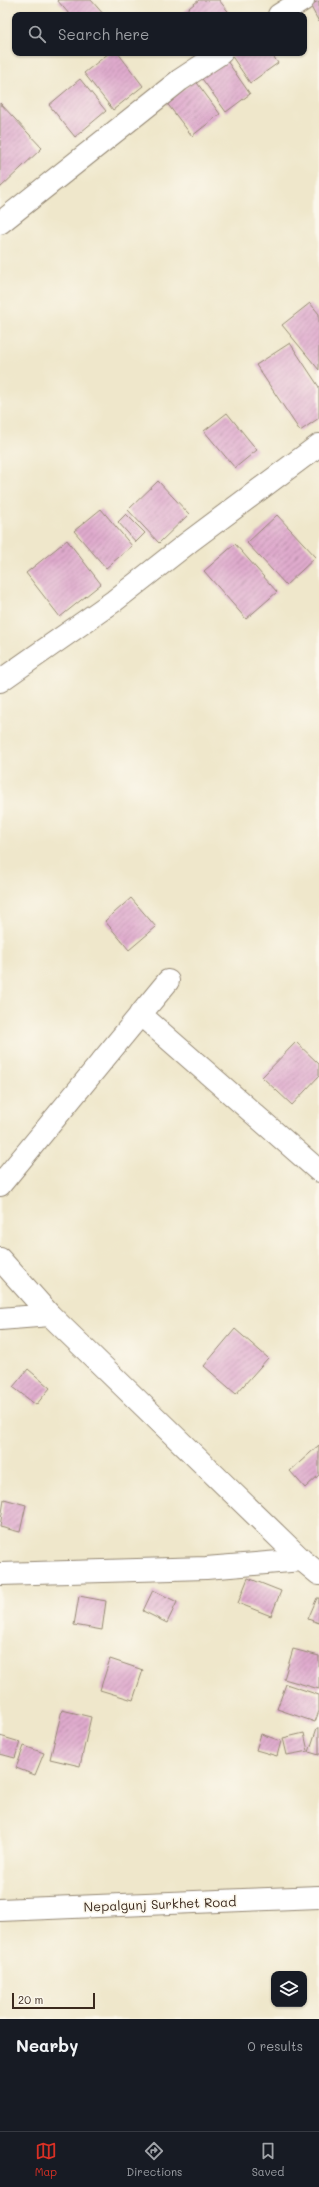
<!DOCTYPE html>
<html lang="en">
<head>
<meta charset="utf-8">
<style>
	:root { --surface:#171b24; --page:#20242c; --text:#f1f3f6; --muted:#9ea1a6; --line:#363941; --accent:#d93025 }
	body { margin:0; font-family:Mali,sans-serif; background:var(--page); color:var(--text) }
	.controls { position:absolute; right:12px; bottom:12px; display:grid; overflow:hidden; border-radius:8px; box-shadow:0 1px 3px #0004 }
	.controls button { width:36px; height:36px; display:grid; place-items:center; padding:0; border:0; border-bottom:1px solid var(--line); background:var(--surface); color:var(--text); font:20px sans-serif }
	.scale { position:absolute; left:12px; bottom:10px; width:83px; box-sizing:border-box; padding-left:4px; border:2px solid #3b2a1e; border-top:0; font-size:11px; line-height:14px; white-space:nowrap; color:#3b2a1e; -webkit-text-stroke:3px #fbf7ec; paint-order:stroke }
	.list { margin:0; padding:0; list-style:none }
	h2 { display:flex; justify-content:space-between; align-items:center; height:52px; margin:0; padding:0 16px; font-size:17px }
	h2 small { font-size:13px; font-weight:400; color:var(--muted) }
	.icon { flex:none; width:22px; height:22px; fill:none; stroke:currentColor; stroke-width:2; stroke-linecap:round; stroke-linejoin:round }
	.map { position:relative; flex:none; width:319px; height:2019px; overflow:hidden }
	.search { position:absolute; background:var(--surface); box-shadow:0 1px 3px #0004; left:12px; right:12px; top:12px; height:44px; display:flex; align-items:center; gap:10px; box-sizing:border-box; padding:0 14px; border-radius:8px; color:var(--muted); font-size:15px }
	.sheet { height:112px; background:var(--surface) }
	nav { display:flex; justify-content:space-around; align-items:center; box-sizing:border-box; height:56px; border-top:1px solid var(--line); background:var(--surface); font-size:11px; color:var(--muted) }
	nav a { display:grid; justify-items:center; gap:2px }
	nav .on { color:var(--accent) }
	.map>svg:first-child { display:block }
	.building { fill:url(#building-hatch) }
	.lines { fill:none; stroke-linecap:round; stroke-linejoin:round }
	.minor-casing { stroke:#958874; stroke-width:24 }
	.primary-casing { stroke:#958874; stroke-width:24 }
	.minor { stroke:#fff; stroke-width:22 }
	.primary { stroke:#fff; stroke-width:22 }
	.labels { text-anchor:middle; stroke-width:3.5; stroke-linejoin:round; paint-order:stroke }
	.street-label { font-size:13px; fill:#3b2a1e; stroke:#fbf7ec }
</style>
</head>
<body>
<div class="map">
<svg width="319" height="2019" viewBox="0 0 319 2019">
	<defs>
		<pattern id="building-hatch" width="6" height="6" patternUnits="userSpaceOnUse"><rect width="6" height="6" fill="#dfaacd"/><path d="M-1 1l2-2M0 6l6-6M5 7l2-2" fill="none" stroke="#b68ba6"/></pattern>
	</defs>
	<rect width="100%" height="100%" fill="#fbf7ec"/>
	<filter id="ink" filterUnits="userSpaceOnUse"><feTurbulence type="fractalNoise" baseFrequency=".025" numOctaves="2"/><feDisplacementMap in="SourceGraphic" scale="8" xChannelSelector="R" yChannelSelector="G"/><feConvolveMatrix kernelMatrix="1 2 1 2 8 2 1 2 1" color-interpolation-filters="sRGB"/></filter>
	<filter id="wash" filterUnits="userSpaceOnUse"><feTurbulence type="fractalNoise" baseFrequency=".012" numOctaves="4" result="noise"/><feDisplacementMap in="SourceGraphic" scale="16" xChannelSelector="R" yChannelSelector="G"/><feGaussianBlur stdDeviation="0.9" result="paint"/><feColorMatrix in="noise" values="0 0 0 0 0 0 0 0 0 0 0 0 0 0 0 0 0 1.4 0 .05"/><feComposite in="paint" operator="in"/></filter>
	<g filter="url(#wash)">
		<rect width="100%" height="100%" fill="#efe7cb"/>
		<g id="blocks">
			<path class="building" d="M57 0H91L104 15H70Z
				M199 0H219L231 15H180Z
				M319 1V22L310 5Z
				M109 53H118L143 86 113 110 84 73Z
				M234 53H271L278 63 250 83 231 55Z
				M225 58 250 94 226 112 200 76Z
				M80 79 106 111 75 137 49 105Z
				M195 80 220 114 192 136 166 102Z
				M0 103 42 148 0 188Z
				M310 303 319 314V370L282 325Z
				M290 343 319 387V418L300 431 256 365Z
				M227 413 257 450 235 468 204 431Z
				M158 481 189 514 159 543 128 510Z
				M101 509 132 546 106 568 74 531Z
				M126 514 145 533 136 542 118 522Z
				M277 515 316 557 286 585 247 543Z
				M67 540 101 584 60 617 26 573Z
				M235 544 277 592 246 619 204 571Z
				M131 898 156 927 129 950 105 921Z
				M296 1042 319 1064V1076L292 1105 262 1077Z
				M235 1329 268 1358 236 1394 204 1366Z
				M28 1369 50 1388 36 1405 13 1387Z
				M319 1445V1475L305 1488 290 1471Z
				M4 1499 26 1505 20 1532 0 1527Z
				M248 1578 281 1591 271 1616 238 1603Z
				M153 1590 177 1602 167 1623 143 1611Z
				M79 1596 106 1601 102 1630 74 1625Z
				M317 1598H319V1623L308 1619Z
				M293 1649 319 1656V1689L284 1679Z
				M110 1659 143 1670 133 1700 100 1690Z
				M286 1684 319 1695V1711L315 1722 277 1709Z
				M62 1710 91 1717 80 1766 50 1759Z
				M317 1728H319V1755L309 1752Z
				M304 1733 308 1751 287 1755 283 1738Z
				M261 1734 281 1741 277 1756 256 1750Z
				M0 1736 20 1742 15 1758 0 1754Z
				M24 1746 44 1753 35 1775 16 1768Z"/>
		</g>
	</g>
	<g filter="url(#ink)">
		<use href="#blocks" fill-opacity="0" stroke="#958874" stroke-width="1"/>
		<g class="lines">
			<defs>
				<path id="minor" d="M279 15 303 0
					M0 223 180 80 221 53
					M0 681 114 601 189 542 319 445
					M140 1014 319 1171
					M0 1185 168 981
					M0 1259 50 1315 302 1560 319 1574
					M0 1319 50 1315
					M0 1574 206 1568 302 1560"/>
				<path id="primary" d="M0 1910 319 1897"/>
			</defs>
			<use href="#minor" class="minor-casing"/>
			<use href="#primary" class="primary-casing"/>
			<use href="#minor" class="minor"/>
			<use href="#primary" class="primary"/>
		</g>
	</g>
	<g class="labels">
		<g class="street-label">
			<text transform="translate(160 1904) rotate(-2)" y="5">Nepalgunj Surkhet Road</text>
		</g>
	</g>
</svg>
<div class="controls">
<button><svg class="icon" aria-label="layers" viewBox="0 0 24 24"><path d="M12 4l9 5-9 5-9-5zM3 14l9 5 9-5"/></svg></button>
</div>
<div class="scale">20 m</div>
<div class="search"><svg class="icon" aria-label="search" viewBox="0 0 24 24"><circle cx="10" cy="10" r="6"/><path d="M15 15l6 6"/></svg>Search here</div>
</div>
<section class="sheet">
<h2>Nearby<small>0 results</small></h2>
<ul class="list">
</ul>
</section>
<nav>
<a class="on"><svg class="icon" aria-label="map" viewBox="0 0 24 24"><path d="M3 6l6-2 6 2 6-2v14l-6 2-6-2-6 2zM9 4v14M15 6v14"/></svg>Map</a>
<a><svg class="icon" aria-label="directions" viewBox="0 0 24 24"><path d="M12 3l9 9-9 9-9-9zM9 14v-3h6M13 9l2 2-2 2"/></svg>Directions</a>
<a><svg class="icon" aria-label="saved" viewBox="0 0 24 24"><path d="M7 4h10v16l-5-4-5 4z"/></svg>Saved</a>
</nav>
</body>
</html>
